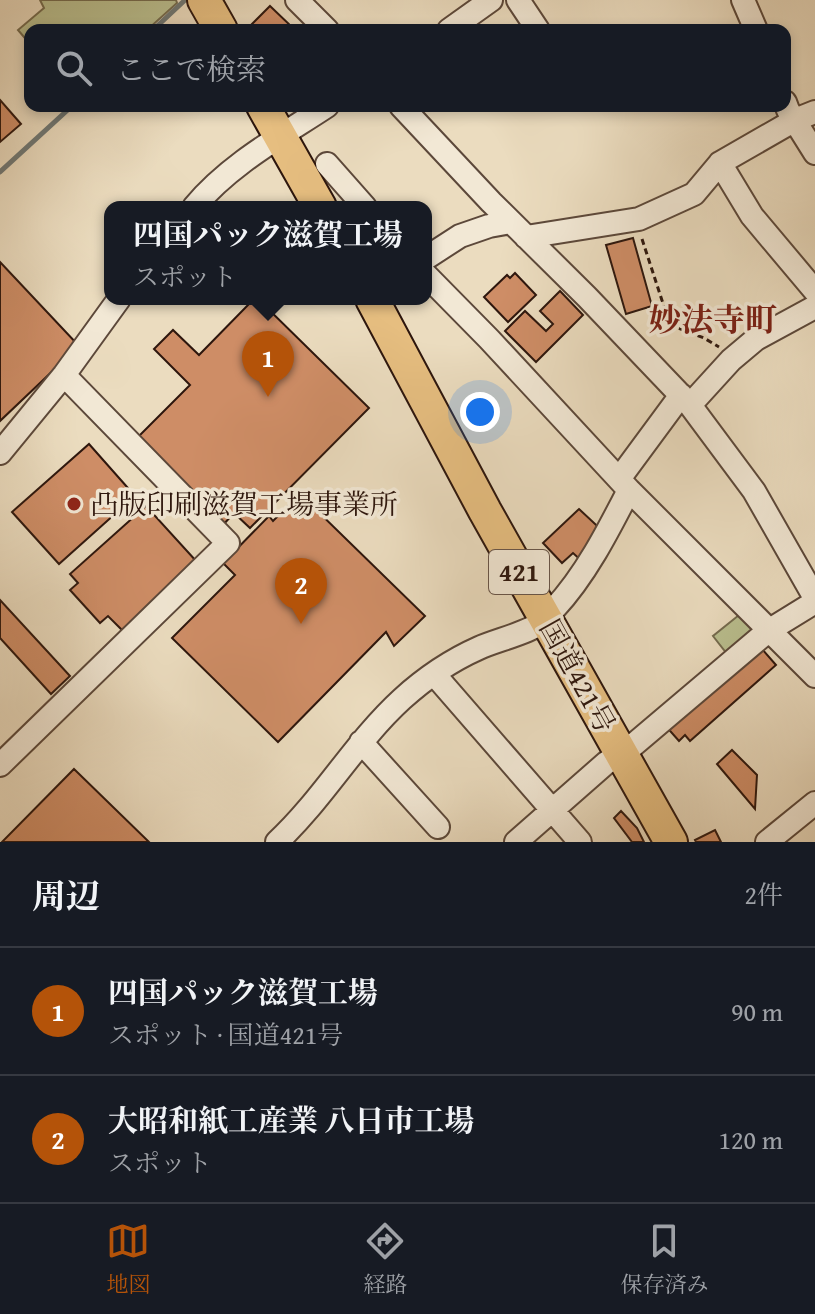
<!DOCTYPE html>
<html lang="ja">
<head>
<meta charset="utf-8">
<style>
	:root { --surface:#171b24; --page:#20242c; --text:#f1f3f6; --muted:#9ea1a6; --line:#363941; --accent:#b45309 }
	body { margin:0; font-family:"Gentium Book Plus","Noto Serif JP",serif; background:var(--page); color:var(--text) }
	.you { position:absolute; left:480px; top:412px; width:28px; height:28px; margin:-20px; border:6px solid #fff; border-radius:50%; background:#1a73e8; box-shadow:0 0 0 12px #1a73e833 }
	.badge { display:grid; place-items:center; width:52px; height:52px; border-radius:50%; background:var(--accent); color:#fff; font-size:26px; font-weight:700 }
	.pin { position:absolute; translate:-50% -66px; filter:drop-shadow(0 2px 4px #0008) }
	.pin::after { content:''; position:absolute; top:42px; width:28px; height:24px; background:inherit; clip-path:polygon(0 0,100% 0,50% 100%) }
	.popup { position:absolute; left:104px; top:201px; width:328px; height:104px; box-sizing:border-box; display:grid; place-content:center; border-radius:16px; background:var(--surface); filter:drop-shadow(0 2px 6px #0005); font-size:26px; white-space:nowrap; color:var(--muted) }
	.popup b { font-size:30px; color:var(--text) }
	.popup::after { content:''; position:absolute; left:50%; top:100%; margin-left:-16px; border:16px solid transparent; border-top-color:var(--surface) }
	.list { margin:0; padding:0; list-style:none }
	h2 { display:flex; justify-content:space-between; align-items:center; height:104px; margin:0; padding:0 32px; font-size:34px }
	h2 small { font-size:26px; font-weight:400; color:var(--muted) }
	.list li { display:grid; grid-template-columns:52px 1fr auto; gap:24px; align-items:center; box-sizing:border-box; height:128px; padding:0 32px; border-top:2px solid var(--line) }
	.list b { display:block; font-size:30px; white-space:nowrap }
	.list p { margin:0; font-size:26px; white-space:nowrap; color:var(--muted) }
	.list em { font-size:26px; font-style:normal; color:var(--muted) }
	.icon { flex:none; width:44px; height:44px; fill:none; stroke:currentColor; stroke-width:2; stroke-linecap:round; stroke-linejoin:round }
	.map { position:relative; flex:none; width:815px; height:842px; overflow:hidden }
	.search { position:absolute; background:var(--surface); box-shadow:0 4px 12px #0003; left:24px; right:24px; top:24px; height:88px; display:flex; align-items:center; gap:20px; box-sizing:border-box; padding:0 28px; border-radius:16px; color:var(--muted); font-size:30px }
	.sheet { height:360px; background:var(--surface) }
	nav { display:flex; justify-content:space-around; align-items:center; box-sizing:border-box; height:112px; border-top:2px solid var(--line); background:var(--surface); font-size:22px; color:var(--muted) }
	nav a { display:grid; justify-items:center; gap:4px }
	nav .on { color:var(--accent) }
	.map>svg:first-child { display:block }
	.green { fill:#bac090; stroke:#746b4e; stroke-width:2 }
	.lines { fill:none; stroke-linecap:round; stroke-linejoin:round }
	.stream { stroke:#6f7875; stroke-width:5 }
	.building { fill:#ce8d66; stroke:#2d160d; stroke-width:2 }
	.minor-casing { stroke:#5c483a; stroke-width:26 }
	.highway-casing { stroke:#2d160d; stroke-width:36 }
	.path { stroke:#2d160d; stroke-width:3; stroke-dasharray:6 4; stroke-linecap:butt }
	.minor { stroke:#f2e8d5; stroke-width:22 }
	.highway { stroke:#e6be80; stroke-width:32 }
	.poi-dot { fill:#8f2418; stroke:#f2e8d5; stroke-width:3 }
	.labels { text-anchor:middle; stroke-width:7; stroke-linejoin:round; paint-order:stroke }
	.shield { fill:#f2e8d5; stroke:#685549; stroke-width:2 }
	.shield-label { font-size:26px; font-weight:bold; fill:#2d160d }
	.poi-label { font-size:28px; fill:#2d160d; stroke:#f2e8d5; text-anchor:start }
	.street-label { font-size:28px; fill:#2d160d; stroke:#f2e8d5 }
	.quarter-label { font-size:32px; font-weight:bold; fill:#7a1f14; stroke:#f2e8d5 }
</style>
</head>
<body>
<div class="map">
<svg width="815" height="842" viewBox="0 0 815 842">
	<rect width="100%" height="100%" fill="#ebdcbf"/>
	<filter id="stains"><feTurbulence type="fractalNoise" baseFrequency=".0025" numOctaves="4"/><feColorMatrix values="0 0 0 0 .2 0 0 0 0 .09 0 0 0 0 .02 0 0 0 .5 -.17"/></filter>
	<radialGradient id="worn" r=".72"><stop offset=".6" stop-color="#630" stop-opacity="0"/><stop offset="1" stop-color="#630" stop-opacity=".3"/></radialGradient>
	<path class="green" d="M40 0H176L177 3 147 30H30V44L18 30 44 8Z
		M739 615 758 634 731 659 713 636Z"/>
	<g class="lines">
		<path class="stream" d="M153 30 184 1V0
			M0 172 72 106"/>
	</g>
	<path class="building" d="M270 6 293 28 291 30H246Z
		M0 100 21 124 0 142Z
		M633 238 652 306 626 314 606 245Z
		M0 262 79 346 0 421Z
		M515 273 536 295 508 322 484 297 507 275 510 278Z
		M560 291 583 315 536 362 505 331 525 311 546 331 553 324 540 311Z
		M244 299H258L369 408 250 528 234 513 222 526 135 440 190 385 154 349 173 330 199 355 249 304Z
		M89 444 135 496 59 564 12 512Z
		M300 494 425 616 394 646 386 632 278 742 172 638 235 575 223 563 269 516 273 521Z
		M146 506 197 562 122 630 108 616 100 623 70 590 78 583 70 574Z
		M579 509 608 536 584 563 573 553 562 563 543 543Z
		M0 600 70 676 51 694 0 638Z
		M756 642 776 665 690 741 685 735 679 741 664 724Z
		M732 750 757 775 755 809 717 764Z
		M74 769 149 842H2Z
		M621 811 637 828 644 842H632L614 818Z
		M715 830 721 842H696L695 840Z"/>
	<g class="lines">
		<defs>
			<path id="minor" d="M297 0 327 30
				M518 0 538 30
				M743 0 756 30
				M449 30 491 0
				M785 102 788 110 815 153
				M401 106 491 202 587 297 690 405 754 491 815 598
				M720 163 752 216 815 291
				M327 164 365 207
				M194 207C230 164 280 137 327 106
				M526 237 639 219 694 194 720 163 795 120 815 112
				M426 258 460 236 489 226 511 222
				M426 275 489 339 629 490 815 676
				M690 405 731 360 756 339 815 307
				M0 453 64 375 119 299
				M619 479 681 395
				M434 674 580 842
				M361 742 438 827
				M0 765 228 543 64 375
				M277 842C324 798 355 742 402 699 424 679 452 660 479 648 496 640 533 632 546 619 549 616 551 612 554 609 585 576 608 531 629 490
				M516 842 606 763 631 747 768 631 815 602
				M767 842 815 803"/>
			<path id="highway" d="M204 0 221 30
				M263 106 320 207
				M372 299 485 511 671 842"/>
		</defs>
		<use href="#minor" class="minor-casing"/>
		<use href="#highway" class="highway-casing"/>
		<path class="path" d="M642 239 670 325 704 338 719 347"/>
		<use href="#minor" class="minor"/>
		<use href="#highway" class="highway"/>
	</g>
	<circle class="poi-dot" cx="74" cy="504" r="8"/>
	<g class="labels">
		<rect class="shield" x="489" y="550" width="60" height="44" rx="6"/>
		<g class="shield-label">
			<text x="519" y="581">421</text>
		</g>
		<g class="poi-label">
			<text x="90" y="514">凸版印刷滋賀工場事業所</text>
		</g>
		<g class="street-label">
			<text transform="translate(578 676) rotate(61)" y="10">国道421号</text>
		</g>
		<g class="quarter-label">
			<text x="713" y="331">妙法寺町</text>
		</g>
	</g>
	<rect width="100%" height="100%" filter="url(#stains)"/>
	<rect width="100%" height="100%" fill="url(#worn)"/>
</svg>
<div class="you"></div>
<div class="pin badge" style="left:268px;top:397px">1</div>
<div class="popup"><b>四国パック滋賀工場</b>スポット</div>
<div class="pin badge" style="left:301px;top:624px">2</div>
<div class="search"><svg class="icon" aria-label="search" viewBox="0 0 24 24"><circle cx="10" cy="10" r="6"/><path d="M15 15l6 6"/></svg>ここで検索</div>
</div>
<section class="sheet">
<h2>周辺<small>2件</small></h2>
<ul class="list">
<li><span class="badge">1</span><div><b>四国パック滋賀工場</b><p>スポット · 国道421号</p></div><em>90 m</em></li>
<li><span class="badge">2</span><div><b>大昭和紙工産業 八日市工場</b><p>スポット</p></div><em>120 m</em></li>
</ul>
</section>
<nav>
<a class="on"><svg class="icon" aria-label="map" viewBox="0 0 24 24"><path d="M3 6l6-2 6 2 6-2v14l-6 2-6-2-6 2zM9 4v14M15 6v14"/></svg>地図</a>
<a><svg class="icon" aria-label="directions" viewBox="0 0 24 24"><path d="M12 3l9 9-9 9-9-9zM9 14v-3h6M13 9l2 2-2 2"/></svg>経路</a>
<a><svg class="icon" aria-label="saved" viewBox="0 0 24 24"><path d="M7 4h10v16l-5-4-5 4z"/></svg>保存済み</a>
</nav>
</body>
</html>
